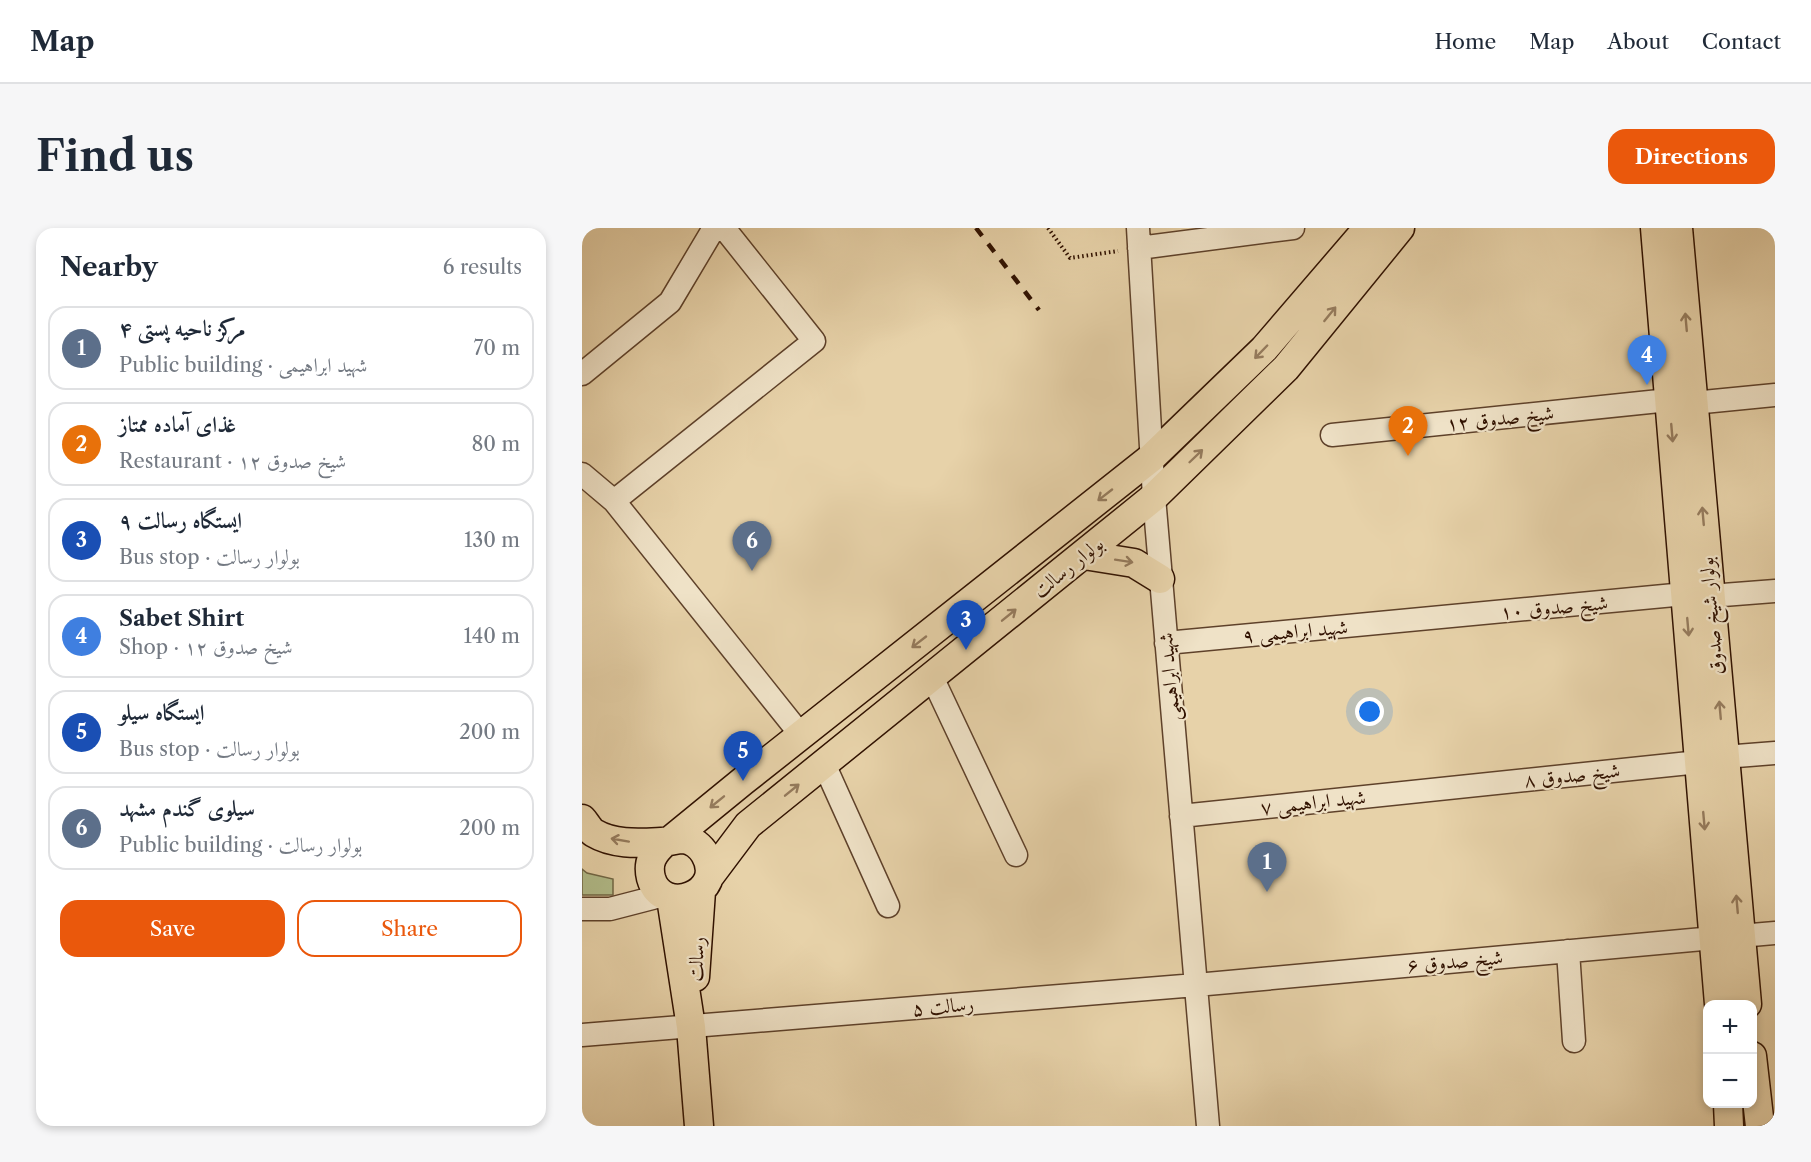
<!DOCTYPE html>
<html lang="en">
<head>
<meta charset="utf-8">
<style>
	:root { --surface:#fff; --page:#f6f6f7; --text:#1f2937; --muted:#747a83; --line:#e0e1e3; --accent:#ea580c }
	body { margin:0; font-family:"Libre Caslon Text",Amiri,serif; background:var(--page); color:var(--text) }
	.controls { position:absolute; right:18px; bottom:18px; display:grid; overflow:hidden; border-radius:12px; box-shadow:0 3px 9px #0003 }
	.controls button { width:54px; height:54px; display:grid; place-items:center; padding:0; border:0; border-bottom:2px solid var(--line); background:var(--surface); color:var(--text); font:30px sans-serif }
	.you { position:absolute; left:788px; top:484px; width:21px; height:21px; margin:-15px; border:4px solid #fff; border-radius:50%; background:#1a73e8; box-shadow:0 0 0 9px #1a73e833 }
	.badge { display:grid; place-items:center; width:39px; height:39px; border-radius:50%; background:var(--accent); color:#fff; font-size:20px; font-weight:700 }
	.pin { position:absolute; translate:-50% -50px; filter:drop-shadow(0 2px 3px #0008) }
	.pin::after { content:''; position:absolute; top:32px; width:21px; height:18px; background:inherit; clip-path:polygon(0 0,100% 0,50% 100%) }
	.list { margin:0; padding:0; list-style:none }
	h2 { display:flex; justify-content:space-between; align-items:center; height:78px; margin:0; padding:0 24px; font-size:26px }
	h2 small { font-size:20px; font-weight:400; color:var(--muted) }
	.list li { display:grid; grid-template-columns:39px 1fr auto; gap:18px; align-items:center; box-sizing:border-box; height:84px; margin:0 12px 12px; padding:0 12px; border:2px solid var(--line); border-radius:18px }
	.list b { display:block; font-size:22px; white-space:nowrap }
	.list p { margin:0; font-size:20px; white-space:nowrap; color:var(--muted) }
	.list em { font-size:20px; font-style:normal; color:var(--muted) }
	.actions { display:flex; gap:12px; padding:18px 24px }
	.actions a { flex:1; padding:14px 0; border:2px solid var(--accent); border-radius:18px; text-align:center; font-size:21px; color:var(--accent) }
	.actions .main { background:var(--accent); color:#fff }
	.map { position:relative; flex:none; width:1193px; height:898px; overflow:hidden; border-radius:18px }
	header { display:flex; align-items:center; gap:36px; box-sizing:border-box; height:84px; padding:0 30px; background:var(--surface); border-bottom:2px solid var(--line) }
	header strong { font-size:28px }
	nav { display:flex; gap:33px; margin-inline-start:auto; font-size:21px }
	.intro { display:flex; align-items:center; justify-content:space-between; box-sizing:border-box; height:144px; padding:0 36px }
	h1 { margin:0; font-size:42px }
	.button { padding:15px 27px; border-radius:18px; background:var(--accent); color:#fff; font-size:21px; font-weight:700 }
	main { display:flex; gap:36px; padding:0 36px }
	aside { flex:1; background:var(--surface); border-radius:18px; box-shadow:0 3px 9px #0003 }
	.map>svg:first-child { display:block }
	.green { fill:#b2bd8b; stroke:#716746; stroke-width:1.5 }
	.lines { fill:none; stroke-linecap:round; stroke-linejoin:round }
	.minor-casing { stroke:#5e412a; stroke-width:25 }
	.major-casing { stroke:#301100; stroke-width:31 }
	.path { stroke:#301100; stroke-width:4; stroke-dasharray:1.5 3; stroke-linecap:butt }
	.minor { stroke:#efe2c7; stroke-width:22 }
	.major { stroke:#e7d2a9; stroke-width:28 }
	.rail { stroke:#301100; stroke-width:4.5; stroke-dasharray:10 10; stroke-linecap:butt }
	.oneway { stroke:#957b5d }
	.labels { text-anchor:middle; stroke-width:4.5; stroke-linejoin:round; paint-order:stroke }
	.street-label { font-size:20px; fill:#301100; stroke:#efe2c7 }
</style>
</head>
<body>
<header>
<strong>Map</strong>
<nav><a>Home</a><a>Map</a><a>About</a><a>Contact</a></nav>
</header>
<div class="intro"><h1>Find us</h1><a class="button">Directions</a></div>
<main>
<aside>
<h2>Nearby<small>6 results</small></h2>
<ul class="list">
<li><span class="badge" style="background:#5c6f8a">1</span><div><b>مرکز ناحیه پستی ۴</b><p>Public building · شهید ابراهیمی</p></div><em>70 m</em></li>
<li><span class="badge" style="background:#e8710a">2</span><div><b>غذای آماده ممتاز</b><p>Restaurant · شیخ صدوق ۱۲</p></div><em>80 m</em></li>
<li><span class="badge" style="background:#1a4fb4">3</span><div><b>ایستگاه رسالت ۹</b><p>Bus stop · بولوار رسالت</p></div><em>130 m</em></li>
<li><span class="badge" style="background:#3f7fe0">4</span><div><b>Sabet Shirt</b><p>Shop · شیخ صدوق ۱۲</p></div><em>140 m</em></li>
<li><span class="badge" style="background:#1a4fb4">5</span><div><b>ایستگاه سیلو</b><p>Bus stop · بولوار رسالت</p></div><em>200 m</em></li>
<li><span class="badge" style="background:#5c6f8a">6</span><div><b>سیلوی گندم مشهد</b><p>Public building · بولوار رسالت</p></div><em>200 m</em></li>
</ul>
<div class="actions"><a class="main">Save</a><a>Share</a></div>
</aside>
<div class="map">
<svg width="1193" height="898" viewBox="0 0 1193 898">
	<rect width="100%" height="100%" fill="#e7d2a9"/>
	<filter id="stains"><feTurbulence type="fractalNoise" baseFrequency=".00333" numOctaves="4"/><feColorMatrix values="0 0 0 0 .2 0 0 0 0 .09 0 0 0 0 .02 0 0 0 .5 -.17"/></filter>
	<radialGradient id="worn" r=".72"><stop offset=".6" stop-color="#630" stop-opacity="0"/><stop offset="1" stop-color="#630" stop-opacity=".3"/></radialGradient>
	<path class="green" d="M0 641 5 645 31 651V667H0Z"/>
	<g class="lines">
		<defs>
			<path id="minor" d="M556 0 572 269 626 898
				M557 20 711 0
				M0 146 88 74 132 0
				M1111 175 1193 167
				M750 207 1087 172
				M0 246 32 273 219 507
				M32 273 232 113 142 0
				M1128 368 1193 363
				M584 415 1103 366
				M350 449 434 627
				M1142 529 1193 525
				M242 536 306 678
				M599 588 1117 534
				M0 681H28L82 667
				M1158 708 1193 705
				M986 723 992 813
				M0 807 614 757 1132 710"/>
			<path id="major" d="M1073 0 1137 776
				M1096 0 1165 776
				M502 327 552 335 578 351
				M0 591C4 595 7 602 12 605 32 617 57 615 79 614 87 614 93 611 102 611 111 612 119 619 123 626 146 666 80 690 69 650 65 634 71 625 83 614
				M90 611 161 553 569 230 682 121 786 0
				M127 649 166 597 572 269 704 140 818 0
				M89 670 109 799 117 898
				M113 749 119 663
				M1170 828 1178 898
				M1146 876 1147 898"/>
		</defs>
		<use href="#minor" class="minor-casing"/>
		<use href="#major" class="major-casing"/>
		<path class="path" d="M466 0 488 30 536 23"/>
		<use href="#minor" class="minor"/>
		<use href="#major" class="major"/>
		<path class="rail" d="M394 0 457 82"/>
	</g>
	<defs><path id="oneway-shaft" d="M-6 0H5M1.5-3L5.5 0L1.5 3" fill="none" stroke-width="1.6" stroke-linecap="round" stroke-linejoin="round" transform="scale(1.5)"/></defs>
	<g class="oneway">
		<use href="#oneway-shaft" transform="translate(748 86) rotate(-51)"/>
		<use href="#oneway-shaft" transform="translate(1104 94) rotate(-95)"/>
		<use href="#oneway-shaft" transform="translate(679 124) rotate(134)"/>
		<use href="#oneway-shaft" transform="translate(1090 205) rotate(85)"/>
		<use href="#oneway-shaft" transform="translate(614 228) rotate(-44)"/>
		<use href="#oneway-shaft" transform="translate(523 267) rotate(142)"/>
		<use href="#oneway-shaft" transform="translate(1121 288) rotate(-95)"/>
		<use href="#oneway-shaft" transform="translate(542 333) rotate(9)"/>
		<use href="#oneway-shaft" transform="translate(427 387) rotate(-39)"/>
		<use href="#oneway-shaft" transform="translate(1106 399) rotate(85)"/>
		<use href="#oneway-shaft" transform="translate(337 414) rotate(142)"/>
		<use href="#oneway-shaft" transform="translate(1138 482) rotate(-95)"/>
		<use href="#oneway-shaft" transform="translate(210 562) rotate(-39)"/>
		<use href="#oneway-shaft" transform="translate(135 574) rotate(141)"/>
		<use href="#oneway-shaft" transform="translate(1122 593) rotate(85)"/>
		<use href="#oneway-shaft" transform="translate(38 612) rotate(-170)"/>
		<use href="#oneway-shaft" transform="translate(1155 676) rotate(-95)"/>
	</g>
	<g class="labels">
		<g class="street-label">
			<text transform="translate(918 190) rotate(-6)" y="7">شیخ صدوق ۱۲</text>
			<text transform="translate(486 339) rotate(-39)" y="7">بولوار رسالت</text>
			<text transform="translate(972 379) rotate(-5)" y="7">شیخ صدوق ۱۰</text>
			<text transform="translate(1129 388) rotate(-95)" y="7">بولوار شیخ صدوق</text>
			<text transform="translate(713 403) rotate(-5)" y="7">شهید ابراهیمی ۹</text>
			<text transform="translate(587 449) rotate(-95)" y="7">شهید ابراهیمی</text>
			<text transform="translate(990 547) rotate(-6)" y="7">شیخ صدوق ۸</text>
			<text transform="translate(731 574) rotate(-6)" y="7">شهید ابراهیمی ۷</text>
			<text transform="translate(114 731) rotate(-86)" y="7">رسالت</text>
			<text transform="translate(873 733) rotate(-5)" y="7">شیخ صدوق ۶</text>
			<text transform="translate(361 778) rotate(-5)" y="7">رسالت ۵</text>
		</g>
	</g>
	<rect width="100%" height="100%" filter="url(#stains)"/>
	<rect width="100%" height="100%" fill="url(#worn)"/>
</svg>
<div class="controls">
<button>+</button>
<button>−</button>
</div>
<div class="you"></div>
<div class="pin badge" style="left:685px;top:664px;background:#5c6f8a">1</div>
<div class="pin badge" style="left:826px;top:228px;background:#e8710a">2</div>
<div class="pin badge" style="left:384px;top:422px;background:#1a4fb4">3</div>
<div class="pin badge" style="left:1065px;top:157px;background:#3f7fe0">4</div>
<div class="pin badge" style="left:161px;top:553px;background:#1a4fb4">5</div>
<div class="pin badge" style="left:170px;top:343px;background:#5c6f8a">6</div>
</div>
</main>
</body>
</html>
